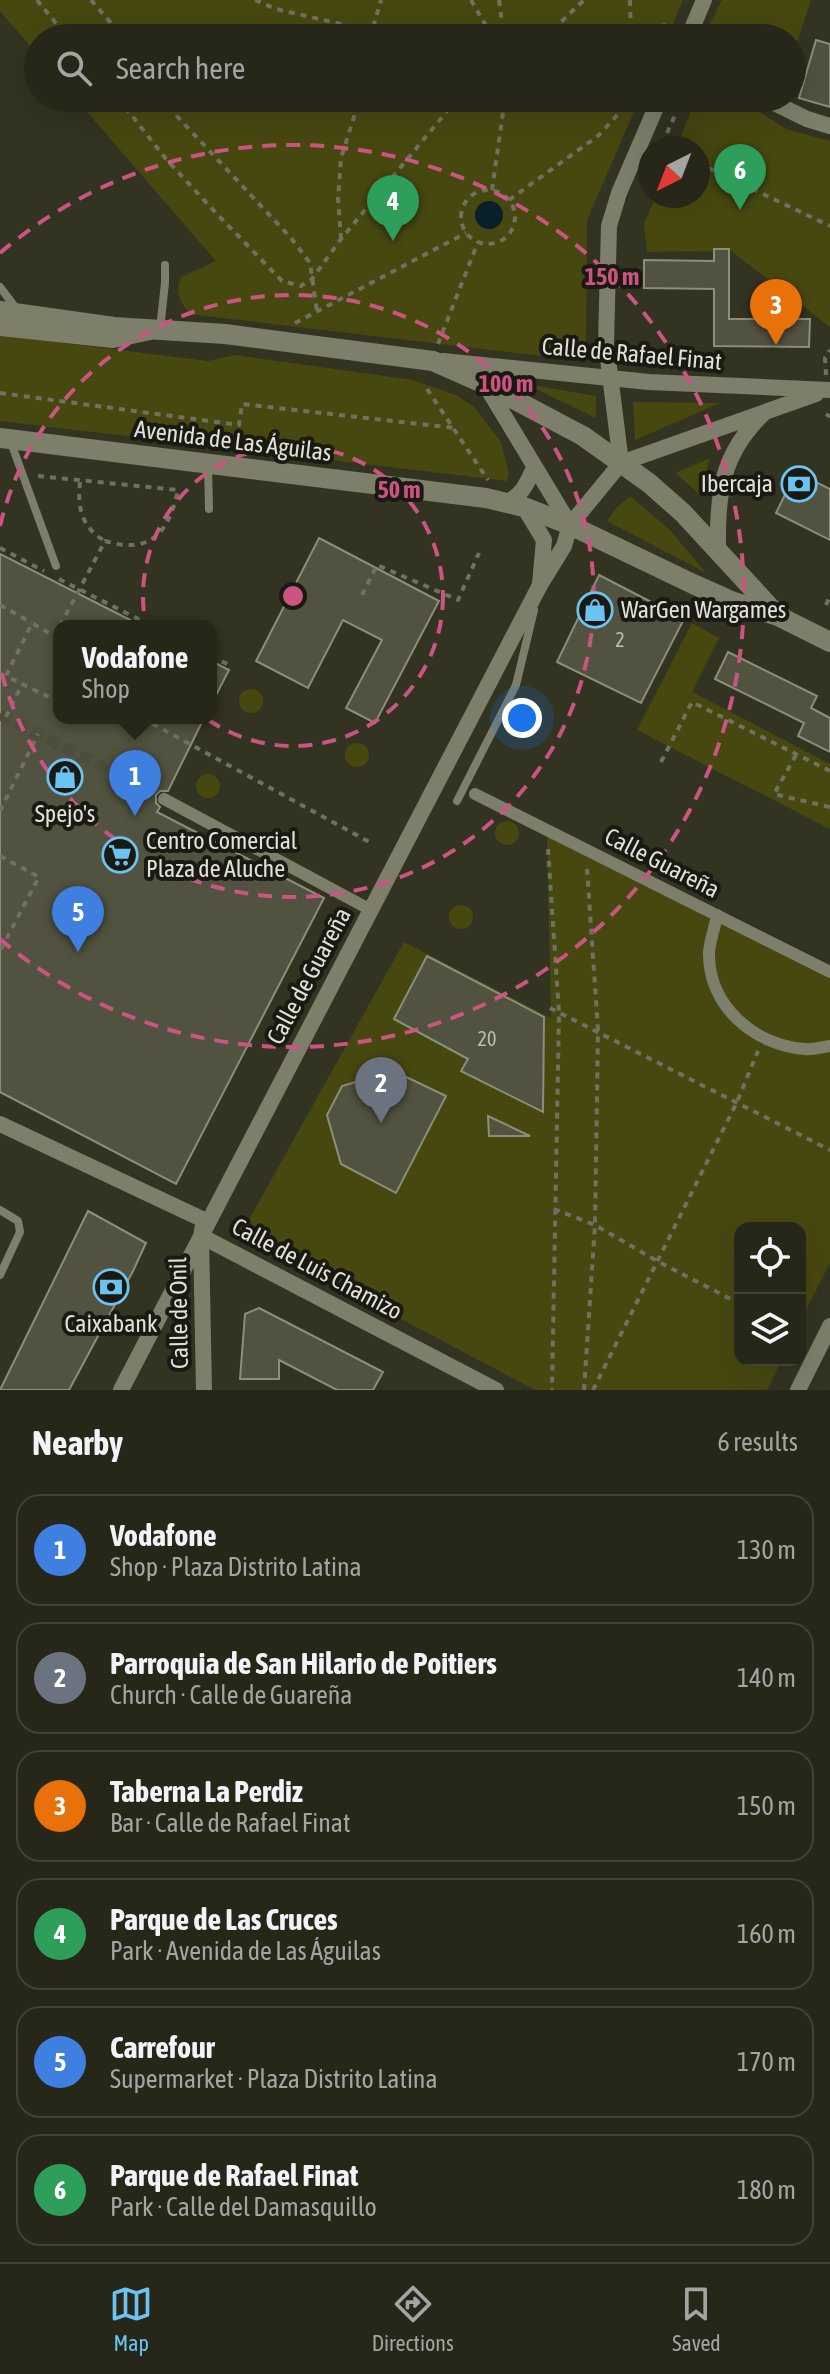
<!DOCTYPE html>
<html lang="en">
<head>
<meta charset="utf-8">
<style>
	:root { --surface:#262619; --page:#2e2e22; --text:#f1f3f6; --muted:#a4a5a2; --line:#424338; --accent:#6bc3f2 }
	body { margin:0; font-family:"Asap Condensed",sans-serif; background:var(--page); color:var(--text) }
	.controls { position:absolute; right:24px; bottom:24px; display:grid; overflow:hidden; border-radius:16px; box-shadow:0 8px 32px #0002 }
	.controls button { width:72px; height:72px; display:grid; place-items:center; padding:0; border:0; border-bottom:2px solid var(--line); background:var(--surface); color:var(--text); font:40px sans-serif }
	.compass { position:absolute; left:638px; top:136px; width:72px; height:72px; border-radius:50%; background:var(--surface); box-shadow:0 8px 32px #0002; rotate:222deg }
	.you { position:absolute; left:522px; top:718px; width:28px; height:28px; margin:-20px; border:6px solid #fff; border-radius:50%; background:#1a73e8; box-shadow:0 0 0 12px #1a73e833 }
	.badge { display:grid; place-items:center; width:52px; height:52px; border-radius:50%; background:var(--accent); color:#fff; font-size:26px; font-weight:700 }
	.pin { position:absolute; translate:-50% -66px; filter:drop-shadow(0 2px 4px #0008) }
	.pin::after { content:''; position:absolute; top:42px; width:28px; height:24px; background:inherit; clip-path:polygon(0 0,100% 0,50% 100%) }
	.popup { position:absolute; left:53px; top:620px; width:164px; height:104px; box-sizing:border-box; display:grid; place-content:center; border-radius:16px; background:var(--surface); filter:drop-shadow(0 2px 6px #0005); font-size:26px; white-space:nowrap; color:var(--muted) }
	.popup b { font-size:30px; color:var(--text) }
	.popup::after { content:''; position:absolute; left:50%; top:100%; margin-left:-16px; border:16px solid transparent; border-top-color:var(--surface) }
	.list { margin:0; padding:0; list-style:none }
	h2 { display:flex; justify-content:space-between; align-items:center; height:104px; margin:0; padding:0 32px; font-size:34px }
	h2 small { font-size:26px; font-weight:400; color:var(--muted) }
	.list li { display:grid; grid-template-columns:52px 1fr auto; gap:24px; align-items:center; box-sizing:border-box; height:112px; margin:0 16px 16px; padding:0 16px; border:2px solid var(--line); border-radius:24px }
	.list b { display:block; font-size:30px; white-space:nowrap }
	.list p { margin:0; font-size:26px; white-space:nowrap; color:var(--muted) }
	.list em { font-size:26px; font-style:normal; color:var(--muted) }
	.icon { flex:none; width:44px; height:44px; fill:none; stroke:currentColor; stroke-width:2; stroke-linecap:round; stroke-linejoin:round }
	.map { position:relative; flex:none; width:830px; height:1390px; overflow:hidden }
	.search { position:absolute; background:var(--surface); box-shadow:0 8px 32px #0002; left:24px; right:24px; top:24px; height:88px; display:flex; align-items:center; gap:20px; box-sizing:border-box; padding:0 28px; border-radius:44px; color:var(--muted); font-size:30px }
	.sheet { height:872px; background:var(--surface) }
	nav { display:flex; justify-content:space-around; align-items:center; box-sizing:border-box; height:112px; border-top:2px solid var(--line); background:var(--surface); font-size:22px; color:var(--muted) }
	nav a { display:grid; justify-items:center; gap:4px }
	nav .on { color:var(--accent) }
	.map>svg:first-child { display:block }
	.green { fill:#474810 }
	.water { fill:#091f2a }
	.building { fill:#51523f; stroke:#8d8e79; stroke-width:2 }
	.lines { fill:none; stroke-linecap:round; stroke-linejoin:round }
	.pedestrian-tunnel { stroke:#4d4d3c; stroke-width:12; stroke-dasharray:12 6; stroke-linecap:butt }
	.path { stroke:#707161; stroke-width:4; stroke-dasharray:6 6; stroke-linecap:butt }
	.service { stroke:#7e7f6b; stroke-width:8 }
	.pedestrian { stroke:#7e7f6b; stroke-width:12 }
	.minor { stroke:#7e7f6b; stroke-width:16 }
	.tertiary { stroke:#7e7f6b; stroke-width:20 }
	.ring { fill:none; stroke:#cb5580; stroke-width:4; stroke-dasharray:14 10 }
	.labels { text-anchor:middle; stroke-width:8; stroke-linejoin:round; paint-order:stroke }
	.number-label { font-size:20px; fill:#bdbeb1 }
	.street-label { font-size:24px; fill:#e1e2d7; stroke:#1a1a12 }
	.poi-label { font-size:24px; fill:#e1e2d7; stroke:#1a1a12; text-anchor:start }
	.centre { fill:#cb5580; stroke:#1a1a12; stroke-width:4 }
	.ring-label { font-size:24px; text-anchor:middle; font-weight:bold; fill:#cb5580; stroke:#1a1a12; stroke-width:8; stroke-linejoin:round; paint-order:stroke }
</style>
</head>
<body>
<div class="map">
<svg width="830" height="1390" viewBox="0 0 830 1390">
	<rect width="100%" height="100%" fill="#333321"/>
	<path class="green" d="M0 0H683L667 38H38V55L0 11Z
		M722 0H811L792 58V38H702Z
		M75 98H640L587 220 586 351 576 360 189 314C180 300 175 293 181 277L216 261Z
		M696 98H739L786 129 830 141V327L731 251 647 252 644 224 656 196H698V148H676Z
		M0 335 208 361 235 355 413 380 458 396 475 408 501 442 509 473 507 481 474 477 0 421Z
		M526 384 596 396V418Z
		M633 402 720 403 635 440Z
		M710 458 699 494 676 473Z
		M630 496 670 530 706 573 607 521 615 509Z
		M692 623 719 638 692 692 830 764V829L637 730Z
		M239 701a12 12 0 1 1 24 0a12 12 0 1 1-24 0Z
		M345 755a12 12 0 1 1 24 0a12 12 0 1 1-24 0Z
		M196 786a12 12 0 1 1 24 0a12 12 0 1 1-24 0Z
		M495 833a12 12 0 1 1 24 0a12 12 0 1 1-24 0Z
		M547 830 830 972V1263L800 1322V1228H740V1360H782L767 1390H535L241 1234 404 942 551 1018Z
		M449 917a12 12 0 1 1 24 0a12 12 0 1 1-24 0Z"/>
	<path class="water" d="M475 215a14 14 0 1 1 28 0a14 14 0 1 1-28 0Z"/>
	<path class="building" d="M816 40 830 44V107L799 98Z
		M714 249H729V319H810L809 347 714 346V289L644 288V260L714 261Z
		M796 472 830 489V540L776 513Z
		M319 538 439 601 375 723 346 708 382 640 343 620 308 688 256 661Z
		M0 554 142 626H59V718H204L168 791H160L156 795V803L160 807 157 812 324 898 176 1184 0 1092Z
		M599 575 684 619 641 703 557 662Z
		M728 652 817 696 811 708 830 718V752L798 736 804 723 715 679Z
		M211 661 229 670 211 705Z
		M427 956 544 1017 543 1112 461 1071 468 1059 394 1019Z
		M377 1063 446 1096 396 1193 341 1164 327 1115 342 1086 369 1078Z
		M488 1116 530 1136H489Z
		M88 1211 146 1243 133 1271 69 1390H0Z
		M259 1308 383 1372 373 1390H337L279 1360V1379H240L245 1314Z"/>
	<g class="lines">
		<path class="pedestrian-tunnel" d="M0 714 164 799"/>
		<path class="path" d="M37 0 68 38
			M91 0 110 22 118 38
			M255 0 276 9 402 38
			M471 0 493 38
			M499 0 504 38
			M630 0 631 38
			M370 38 381 0
			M544 38 584 0
			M601 38 671 24
			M118 98 166 159 216 213 282 281 301 286 312 279 341 239 458 98
			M160 98 291 238 310 263 317 311
			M667 133 676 113
			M698 163 830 226
			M492 190 505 98
			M461 217a27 27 0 1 1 54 0a27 27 0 1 1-54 0Z
			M509 200 598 136 633 98
			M341 239 338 199 341 158 360 98
			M295 323 466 233
			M438 344 478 242
			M826 375 825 358 830 350
			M427 389 488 480
			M0 393 239 425 242 404 455 428
			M826 414 830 417
			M38 476 178 490C169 532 151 555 105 541L60 626
			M80 482C77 508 82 528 105 541
			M0 548 44 571
			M59 579 152 626
			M362 595 377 565 458 600 479 553
			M0 605 32 623
			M826 605 830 596
			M59 639 32 623 6 676 59 702
			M211 656 231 666
			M6 717 22 684
			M142 718 373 844
			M796 755 774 794 830 807
			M661 762 692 702 830 771
			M0 811 38 734
			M548 849 559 1013 552 1390
			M0 856 39 877 0 951
			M550 1008 830 1150
			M554 1209 595 1225 657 1261 740 1304
			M584 1390 595 1225 598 1030 587 868
			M593 1390 737 1102 758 1051"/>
		<path class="service" d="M0 287 18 311
			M160 329 165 283V265
			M10 440 56 566
			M208 466 209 509
			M457 801 516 685 534 610
			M0 1210 18 1221 20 1232 0 1275"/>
		<path class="pedestrian" d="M475 794 830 972
			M164 799 371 910
			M717 915C715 927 710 940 709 952 708 1006 754 1045 805 1049 813 1050 822 1047 830 1046"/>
		<path class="minor" d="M688 38 704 0
			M764 98 807 119 830 126
			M0 328 113 340 150 332
			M443 361 649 382 830 390
			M485 384 570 525
			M621 463 606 343 609 226 619 193 660 98
			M621 463 816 394
			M506 503C523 494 526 485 534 468
			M524 507 544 540 540 584
			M718 550C717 494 721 454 764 413
			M0 1124 204 1220 201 1236 204 1390
			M201 1236 496 1390
			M121 1390 540 585 564 546 570 525 621 463
			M798 1390 830 1326"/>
		<path class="tertiary" d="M0 311 114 327 225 334 433 361 485 384 583 436 649 483 683 513 778 616
			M0 438 486 498 524 507 570 525 693 584 731 601 778 616 830 642"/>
	</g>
	<g class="ring">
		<circle cx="293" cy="596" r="150"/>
		<path d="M0 526A301 301 0 1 1 0 666"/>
		<path d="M0 253A451 451 0 1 1 0 939"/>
	</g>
	<defs>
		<symbol id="bank-ring" viewBox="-11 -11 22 22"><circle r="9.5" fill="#1a1a12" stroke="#6bc3f2" stroke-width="1.5"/><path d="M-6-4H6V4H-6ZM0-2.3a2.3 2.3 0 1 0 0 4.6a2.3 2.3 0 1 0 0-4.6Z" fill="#6bc3f2"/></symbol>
		<symbol id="shop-ring" viewBox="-11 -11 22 22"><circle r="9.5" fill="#1a1a12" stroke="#6bc3f2" stroke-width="1.5"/><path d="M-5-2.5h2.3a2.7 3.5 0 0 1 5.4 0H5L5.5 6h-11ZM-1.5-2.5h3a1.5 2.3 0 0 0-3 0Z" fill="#6bc3f2"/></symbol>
		<symbol id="supermarket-ring" viewBox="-11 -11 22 22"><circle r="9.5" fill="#1a1a12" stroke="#6bc3f2" stroke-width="1.5"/><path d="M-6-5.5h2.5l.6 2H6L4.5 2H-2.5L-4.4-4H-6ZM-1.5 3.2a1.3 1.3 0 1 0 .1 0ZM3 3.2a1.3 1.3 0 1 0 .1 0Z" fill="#6bc3f2"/></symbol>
	</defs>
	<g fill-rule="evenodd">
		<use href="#bank-ring" x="779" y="464" width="40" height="40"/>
		<use href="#shop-ring" x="575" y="590" width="40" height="40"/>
		<use href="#shop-ring" x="45" y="757" width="40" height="40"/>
		<use href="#supermarket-ring" x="100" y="835" width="40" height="40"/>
		<use href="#bank-ring" x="91" y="1267" width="40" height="40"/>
	</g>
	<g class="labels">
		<g class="number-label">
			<text x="620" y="647">2</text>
			<text x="487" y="1046">20</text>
		</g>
		<g class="street-label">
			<text transform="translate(632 354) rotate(5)" y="8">Calle de Rafael Finat</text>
			<text transform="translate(233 441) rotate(7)" y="8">Avenida de Las Águilas</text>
			<text transform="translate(662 863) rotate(27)" y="8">Calle Guareña</text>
			<text transform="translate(309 976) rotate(-62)" y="8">Calle de Guareña</text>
			<text transform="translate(317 1269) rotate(28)" y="8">Calle de Luis Chamizo</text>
			<text transform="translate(179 1313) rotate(-91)" y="8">Calle de Onil</text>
		</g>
		<g class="poi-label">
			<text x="773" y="492" text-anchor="end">Ibercaja</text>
			<text x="621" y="618">WarGen Wargames</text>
			<text x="65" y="822" text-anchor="middle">Spejo's</text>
			<text x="146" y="849">Centro Comercial<tspan x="146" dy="28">Plaza de Aluche</tspan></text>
			<text x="111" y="1332" text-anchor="middle">Caixabank</text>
		</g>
	</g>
	<circle cx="293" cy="596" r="12" class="centre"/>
	<g class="ring-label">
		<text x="612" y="285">150 m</text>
		<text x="506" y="392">100 m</text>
		<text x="399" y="498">50 m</text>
	</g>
</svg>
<div class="controls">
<button><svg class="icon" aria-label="locate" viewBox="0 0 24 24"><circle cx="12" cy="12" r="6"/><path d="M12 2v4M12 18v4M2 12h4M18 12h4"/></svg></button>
<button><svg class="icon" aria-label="layers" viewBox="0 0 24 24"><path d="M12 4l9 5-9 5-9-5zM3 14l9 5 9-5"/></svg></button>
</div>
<svg class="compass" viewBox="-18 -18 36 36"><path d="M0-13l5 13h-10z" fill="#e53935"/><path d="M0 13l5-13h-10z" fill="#a4a5a2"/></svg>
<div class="you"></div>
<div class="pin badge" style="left:135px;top:816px;background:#3f7fe0">1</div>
<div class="popup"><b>Vodafone</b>Shop</div>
<div class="pin badge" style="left:381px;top:1123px;background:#6b7280">2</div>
<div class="pin badge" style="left:776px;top:345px;background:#e8710a">3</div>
<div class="pin badge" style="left:393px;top:241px;background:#2e9e5b">4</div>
<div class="pin badge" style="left:78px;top:952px;background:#3f7fe0">5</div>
<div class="pin badge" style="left:740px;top:210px;background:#2e9e5b">6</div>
<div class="search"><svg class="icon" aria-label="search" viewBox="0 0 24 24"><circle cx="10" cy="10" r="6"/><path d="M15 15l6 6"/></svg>Search here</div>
</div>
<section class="sheet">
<h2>Nearby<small>6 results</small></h2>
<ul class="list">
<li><span class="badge" style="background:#3f7fe0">1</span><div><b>Vodafone</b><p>Shop · Plaza Distrito Latina</p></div><em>130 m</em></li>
<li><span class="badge" style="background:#6b7280">2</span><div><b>Parroquia de San Hilario de Poitiers</b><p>Church · Calle de Guareña</p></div><em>140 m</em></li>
<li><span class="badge" style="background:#e8710a">3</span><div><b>Taberna La Perdiz</b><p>Bar · Calle de Rafael Finat</p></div><em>150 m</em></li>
<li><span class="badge" style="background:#2e9e5b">4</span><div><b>Parque de Las Cruces</b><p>Park · Avenida de Las Águilas</p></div><em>160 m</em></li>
<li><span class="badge" style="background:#3f7fe0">5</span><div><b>Carrefour</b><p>Supermarket · Plaza Distrito Latina</p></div><em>170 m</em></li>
<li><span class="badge" style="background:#2e9e5b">6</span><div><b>Parque de Rafael Finat</b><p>Park · Calle del Damasquillo</p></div><em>180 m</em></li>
</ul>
</section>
<nav>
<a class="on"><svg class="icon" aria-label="map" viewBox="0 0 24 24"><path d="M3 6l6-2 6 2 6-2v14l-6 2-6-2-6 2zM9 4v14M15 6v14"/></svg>Map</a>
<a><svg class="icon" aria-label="directions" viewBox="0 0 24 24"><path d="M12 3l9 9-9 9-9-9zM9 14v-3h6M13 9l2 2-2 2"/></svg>Directions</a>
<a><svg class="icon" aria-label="saved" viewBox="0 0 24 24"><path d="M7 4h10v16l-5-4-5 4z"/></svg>Saved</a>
</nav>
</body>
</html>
